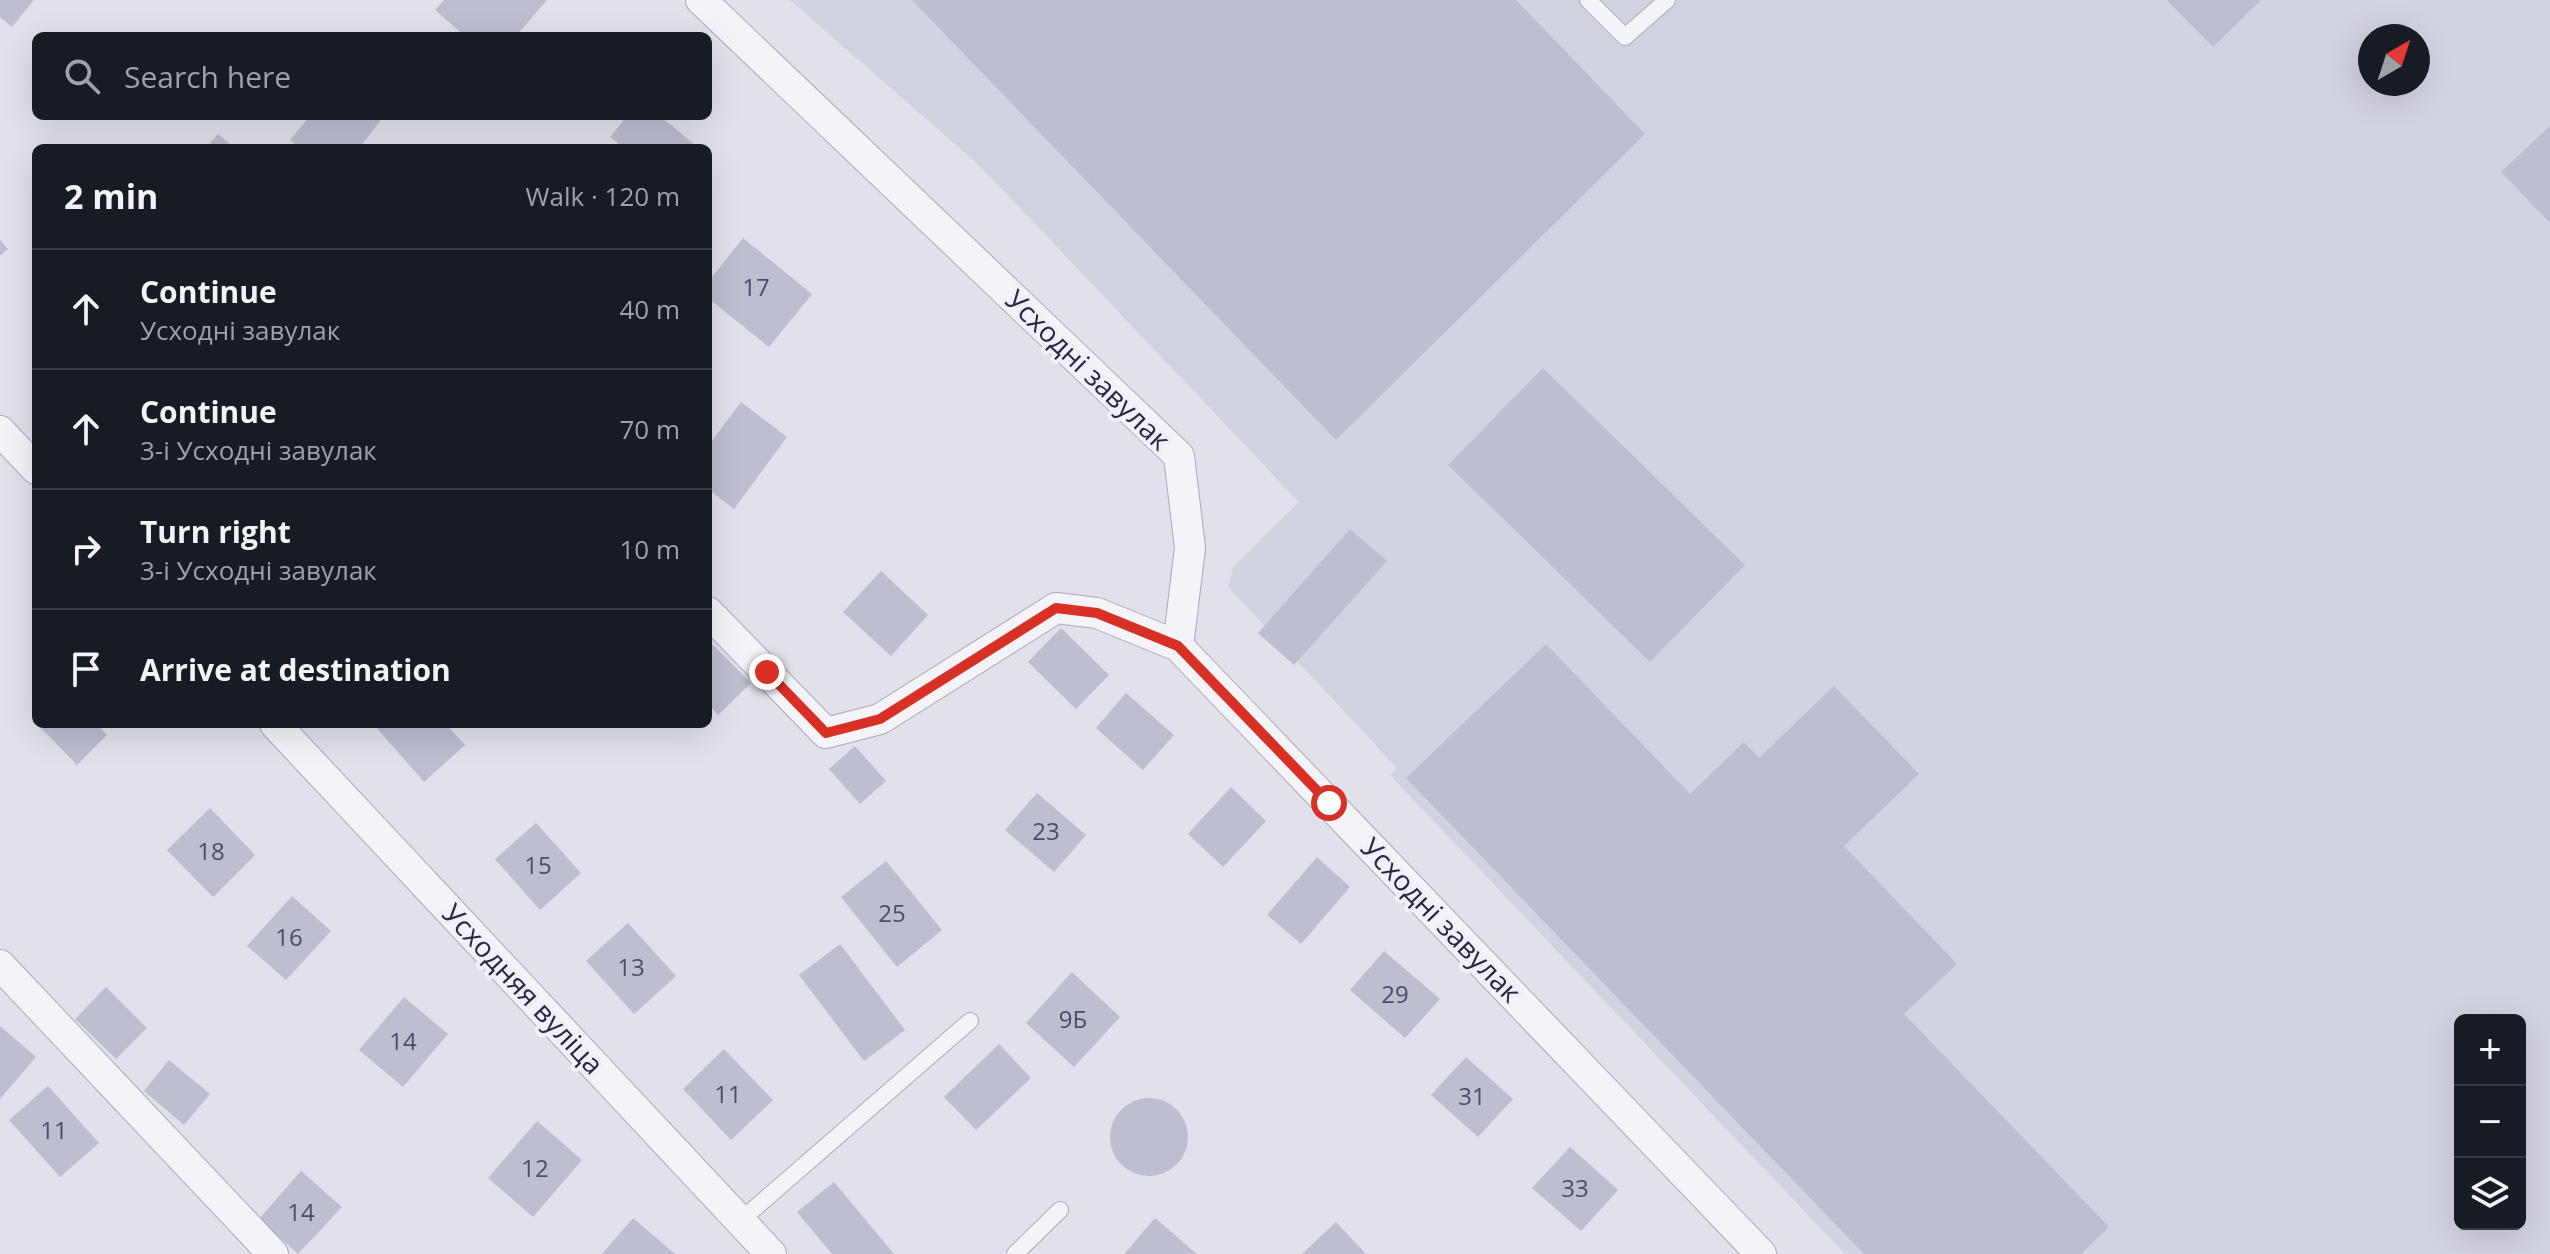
<!DOCTYPE html>
<html lang="en">
<head>
<meta charset="utf-8">
<style>
	:root { --surface:#171b24; --page:#20242c; --text:#f1f3f6; --muted:#9ea1a6; --line:#363941 }
	body { margin:0; font-family:"Open Sans",sans-serif; background:var(--page); color:var(--text) }
	.controls { position:absolute; right:24px; bottom:24px; display:grid; overflow:hidden; border-radius:12px; box-shadow:0 8px 32px #0002 }
	.controls button { width:72px; height:72px; display:grid; place-items:center; padding:0; border:0; border-bottom:2px solid var(--line); background:var(--surface); color:var(--text); font:40px sans-serif }
	.compass { position:absolute; left:2358px; top:24px; width:72px; height:72px; border-radius:50%; background:var(--surface); box-shadow:0 8px 32px #0002; rotate:39deg }
	.stop { position:absolute; width:24px; height:24px; margin:-18px; border:6px solid #d93025; border-radius:50%; background:#fff }
	.stop.end { background:#d93025; border-color:#fff; box-shadow:0 2px 8px #0008 }
	.list { margin:0; padding:0; list-style:none }
	h2 { display:flex; justify-content:space-between; align-items:center; height:104px; margin:0; padding:0 32px; font-size:34px }
	h2 small { font-size:26px; font-weight:400; color:var(--muted) }
	.list li { display:grid; grid-template-columns:52px 1fr auto; gap:24px; align-items:center; box-sizing:border-box; height:120px; padding:0 32px; border-top:2px solid var(--line) }
	.list b { display:block; font-size:30px; white-space:nowrap }
	.list p { margin:0; font-size:26px; white-space:nowrap; color:var(--muted) }
	.list em { font-size:26px; font-style:normal; color:var(--muted) }
	.icon { flex:none; width:44px; height:44px; fill:none; stroke:currentColor; stroke-width:2; stroke-linecap:round; stroke-linejoin:round }
	.map { position:relative; flex:none; width:2550px; height:1254px; overflow:hidden }
	.search { position:absolute; background:var(--surface); box-shadow:0 8px 32px #0002; left:32px; top:32px; width:680px; height:88px; display:flex; align-items:center; gap:20px; box-sizing:border-box; padding:0 28px; border-radius:12px; color:var(--muted); font-size:30px }
	.panel { position:absolute; background:var(--surface); box-shadow:0 8px 32px #0002; left:32px; top:144px; width:680px; height:584px; border-radius:12px }
	.map>svg:first-child { display:block }
	.built { fill:#d2d3e0; fill-rule:evenodd }
	.building { fill:#bdbece }
	.lines { fill:none; stroke-linecap:round; stroke-linejoin:round }
	.service-casing { stroke:#a8aab9; stroke-width:18 }
	.minor-casing { stroke:#a8aab9; stroke-width:32 }
	.service { stroke:#f4f4f8; stroke-width:16 }
	.minor { stroke:#f4f4f8; stroke-width:30 }
	.route { stroke:#d93025; stroke-width:10 }
	.labels { text-anchor:middle; stroke-width:8; stroke-linejoin:round; paint-order:stroke }
	.number-label { font-size:24px; fill:#4c4e66 }
	.street-label { font-size:28px; fill:#272844; stroke:#f0f1f8 }
</style>
</head>
<body>
<div class="map">
<svg width="2550" height="1254" viewBox="0 0 2550 1254">
	<rect width="100%" height="100%" fill="#e0e1eb"/>
	<path class="built" d="M790 0H2550V1254H1845L1390 775 1397 768 1228 587 1233 567 1299 502 980 166ZM2370 36H2418V84H2370ZM2460 1020H2520V1224H2460Z"/>
	<path class="building" d="M0 0H34L12 27 0 17Z
		M444 0H547L516 36H465L435 10Z
		M912 0H1516L1645 134 1336 440Z
		M2167 0H2261L2213 47Z
		M310 116H376L381 120 359 148H300L290 140Z
		M627 116H660L699 148H624L610 137Z
		M2550 126V223L2501 172Z
		M218 134 235 148H206Z
		M743 238 812 294 769 347 708 298V282Z
		M0 240 8 249 0 256Z
		M1543 368 1745 565 1650 662 1448 465Z
		M741 402 787 437 734 509 708 489V446Z
		M1350 529 1387 561 1294 665 1258 633Z
		M881 571 928 615 891 656 843 612Z
		M1061 628 1109 675 1076 709 1028 662Z
		M708 640 751 683 718 715 708 704Z
		M1546 644 1690 794 1744 742 1759 758 1834 686 1919 774 1844 846 1957 964 1904 1014 2109 1227 2081 1254H1864L1406 778Z
		M1126 693 1174 735 1143 770 1096 728Z
		M37 724H97L107 735 77 765Z
		M376 724H446L465 745 424 782 375 726Z
		M855 746 886 781 860 804 829 769Z
		M1231 787 1266 821 1223 867 1188 834Z
		M1037 793 1086 835 1054 872 1005 830Z
		M210 808 255 855 213 897 167 850Z
		M536 823 581 873 540 910 495 859Z
		M1317 857 1350 887 1301 944 1267 915Z
		M886 861 942 930 897 967 841 897Z
		M292 896 331 931 286 980 247 946Z
		M628 923 676 976 634 1014 586 961Z
		M840 944 905 1030 864 1061 799 975Z
		M1384 951 1440 999 1405 1038 1350 990Z
		M1072 972 1120 1017 1074 1067 1026 1023Z
		M106 987 147 1028 116 1059 75 1019Z
		M404 997 448 1034 403 1087 359 1050Z
		M0 1026 36 1057 0 1099Z
		M999 1044 1031 1078 976 1130 944 1097Z
		M724 1049 773 1100 731 1140 683 1089Z
		M1466 1057 1513 1099 1478 1137 1431 1095Z
		M169 1060 210 1094 184 1125 144 1091Z
		M48 1086 99 1143 60 1177 9 1120Z
		M1110 1137a39 39 0 1 1 78 0a39 39 0 1 1-78 0Z
		M537 1121 582 1160 533 1217 488 1178Z
		M1570 1147 1618 1190 1581 1231 1532 1188Z
		M301 1171 342 1207 298 1254 259 1219Z
		M834 1182 894 1254H832L797 1212Z
		M633 1218 675 1254H602Z
		M1155 1218 1197 1254H1124Z
		M1336 1222 1366 1254H1302Z"/>
	<g class="lines">
		<defs>
			<path id="service" d="M1588 0 1625 37 1667 0
				M740 1221 970 1021
				M1015 1254 1060 1210"/>
			<path id="minor" d="M701 0 1179 456 1190 548 1178 646 1761 1254
				M0 431 36 469
				M708 612 826 733 880 719 1056 608 1097 613 1178 646
				M275 724 771 1254
				M0 965 273 1254"/>
		</defs>
		<use href="#service" class="service-casing"/>
		<use href="#minor" class="minor-casing"/>
		<use href="#service" class="service"/>
		<use href="#minor" class="minor"/>
	</g>
	<g class="lines">
		<path class="route" d="M767 672 826 733 880 719 1056 608 1097 613 1178 646 1329 803"/>
	</g>
	<g class="labels">
		<g class="number-label">
			<text x="756" y="296">17</text>
			<text x="1046" y="840">23</text>
			<text x="211" y="860">18</text>
			<text x="538" y="874">15</text>
			<text x="892" y="922">25</text>
			<text x="289" y="946">16</text>
			<text x="631" y="976">13</text>
			<text x="1395" y="1003">29</text>
			<text x="1073" y="1028">9Б</text>
			<text x="403" y="1050">14</text>
			<text x="728" y="1103">11</text>
			<text x="1472" y="1105">31</text>
			<text x="54" y="1139">11</text>
			<text x="535" y="1177">12</text>
			<text x="1575" y="1197">33</text>
			<text x="301" y="1221">14</text>
		</g>
		<g class="street-label">
			<text transform="translate(1088 370) rotate(44)" y="10">Усходні завулак</text>
			<text transform="translate(1441 920) rotate(46)" y="10">Усходні завулак</text>
			<text transform="translate(523 989) rotate(47)" y="10">Усходняя вуліца</text>
		</g>
	</g>
</svg>
<div class="controls">
<button>+</button>
<button>−</button>
<button><svg class="icon" aria-label="layers" viewBox="0 0 24 24"><path d="M12 4l9 5-9 5-9-5zM3 14l9 5 9-5"/></svg></button>
</div>
<svg class="compass" viewBox="-18 -18 36 36"><path d="M0-13l5 13h-10z" fill="#e53935"/><path d="M0 13l5-13h-10z" fill="#9ea1a6"/></svg>
<div class="stop" style="left:1329px;top:803px"></div>
<div class="stop end" style="left:767px;top:672px"></div>
<div class="search"><svg class="icon" aria-label="search" viewBox="0 0 24 24"><circle cx="10" cy="10" r="6"/><path d="M15 15l6 6"/></svg>Search here</div>
<section class="panel">
<h2>2 min<small>Walk · 120 m</small></h2>
<ul class="list">
<li><svg class="icon" aria-label="ahead" viewBox="0 0 24 24"><path d="M12 20V5M6 11l6-6 6 6"/></svg><div><b>Continue</b><p>Усходні завулак</p></div><em>40 m</em></li>
<li><svg class="icon" aria-label="ahead" viewBox="0 0 24 24"><path d="M12 20V5M6 11l6-6 6 6"/></svg><div><b>Continue</b><p>3-і Усходні завулак</p></div><em>70 m</em></li>
<li><svg class="icon" aria-label="right" viewBox="0 0 24 24"><path d="M7 20v-9h11M14 6l5 5-5 5"/></svg><div><b>Turn right</b><p>3-і Усходні завулак</p></div><em>10 m</em></li>
<li><svg class="icon" aria-label="arrive" viewBox="0 0 24 24"><path d="M6 21V4h12l-3 4 3 4H6"/></svg><div><b>Arrive at destination</b></div></li>
</ul>
</section>
</div>
</body>
</html>
